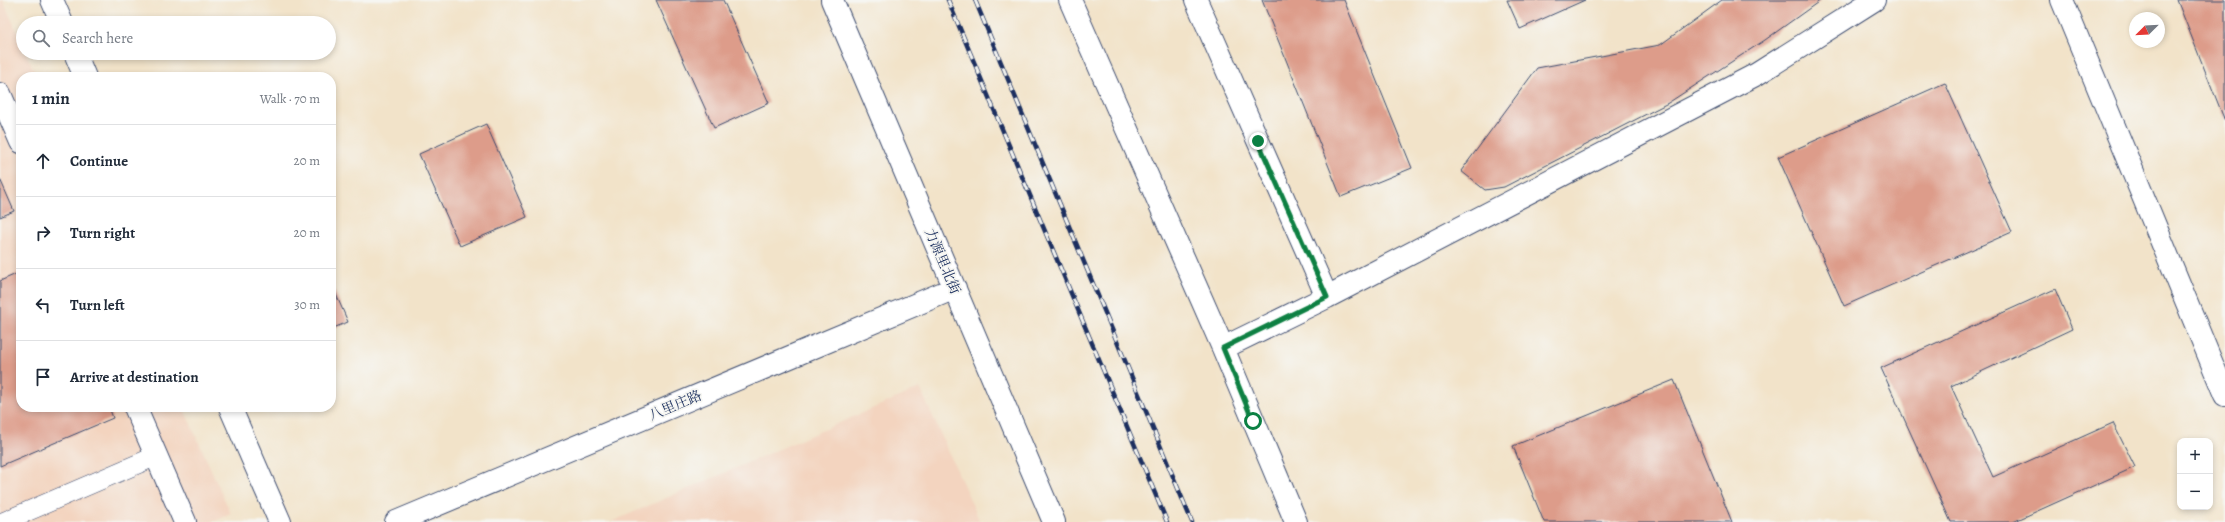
<!DOCTYPE html>
<html lang="en">
<head>
<meta charset="utf-8">
<style>
	:root { --surface:#fff; --page:#f2f2f3; --text:#1f2937; --muted:#747a83; --line:#e0e1e3 }
	body { margin:0; font-family:Alegreya,"Noto Serif SC",serif; background:var(--page); color:var(--text) }
	.controls { position:absolute; right:12px; bottom:12px; display:grid; overflow:hidden; border-radius:8px; box-shadow:0 2px 6px #0003 }
	.controls button { width:36px; height:36px; display:grid; place-items:center; padding:0; border:0; border-bottom:1px solid var(--line); background:var(--surface); color:var(--text); font:20px sans-serif }
	.compass { position:absolute; left:2129px; top:12px; width:36px; height:36px; border-radius:50%; background:var(--surface); box-shadow:0 2px 6px #0003; rotate:246deg }
	.stop { position:absolute; width:12px; height:12px; margin:-9px; border:3px solid #0b8043; border-radius:50%; background:#fff }
	.stop.end { background:#0b8043; border-color:#fff; box-shadow:0 1px 4px #0008 }
	.list { margin:0; padding:0; list-style:none }
	h2 { display:flex; justify-content:space-between; align-items:center; height:52px; margin:0; padding:0 16px; font-size:17px }
	h2 small { font-size:13px; font-weight:400; color:var(--muted) }
	.list li { display:grid; grid-template-columns:26px 1fr auto; gap:12px; align-items:center; box-sizing:border-box; height:72px; padding:0 16px; border-top:1px solid var(--line) }
	.list b { display:block; font-size:15px; white-space:nowrap }
	.list em { font-size:13px; font-style:normal; color:var(--muted) }
	.icon { flex:none; width:22px; height:22px; fill:none; stroke:currentColor; stroke-width:2; stroke-linecap:round; stroke-linejoin:round }
	.map { position:relative; flex:none; width:2225px; height:522px; overflow:hidden }
	.search { position:absolute; background:var(--surface); box-shadow:0 2px 6px #0003; left:16px; top:16px; width:320px; height:44px; display:flex; align-items:center; gap:10px; box-sizing:border-box; padding:0 14px; border-radius:22px; color:var(--muted); font-size:15px }
	.panel { position:absolute; background:var(--surface); box-shadow:0 2px 6px #0003; left:16px; top:72px; width:320px; height:340px; border-radius:16px }
	.map>svg:first-child { display:block }
	.built { fill:#f3d4bf }
	.building { fill:#dd9c8a }
	.lines { fill:none; stroke-linecap:round; stroke-linejoin:round }
	.service-casing { stroke:#3b4a6e; stroke-width:20 }
	.minor-casing { stroke:#3b4a6e; stroke-width:24 }
	.service { stroke:#fff; stroke-width:19 }
	.minor { stroke:#fff; stroke-width:22 }
	.rail-casing { stroke:#1b2f5e; stroke-width:4.5 }
	.rail { stroke:#f6f6f2; stroke-width:3; stroke-dasharray:9; stroke-linecap:butt }
	.route { stroke:#0b8043; stroke-width:5 }
	.labels { text-anchor:middle; stroke-width:3.5; stroke-linejoin:round; paint-order:stroke }
	.street-label { font-size:14px; fill:#1b2f5e; stroke:#f6f6f2 }
</style>
</head>
<body>
<div class="map">
<svg width="2225" height="522" viewBox="0 0 2225 522">
	<rect width="100%" height="100%" fill="#f6f6f2"/>
	<filter id="ink" filterUnits="userSpaceOnUse"><feTurbulence type="fractalNoise" baseFrequency=".025" numOctaves="2"/><feDisplacementMap in="SourceGraphic" scale="8" xChannelSelector="R" yChannelSelector="G"/><feConvolveMatrix kernelMatrix="1 2 1 2 8 2 1 2 1" color-interpolation-filters="sRGB"/></filter>
	<filter id="wash" filterUnits="userSpaceOnUse"><feTurbulence type="fractalNoise" baseFrequency=".012" numOctaves="4" result="noise"/><feDisplacementMap in="SourceGraphic" scale="16" xChannelSelector="R" yChannelSelector="G"/><feGaussianBlur stdDeviation="0.9" result="paint"/><feColorMatrix in="noise" values="0 0 0 0 0 0 0 0 0 0 0 0 0 0 0 0 0 1.4 0 .05"/><feComposite in="paint" operator="in"/></filter>
	<g filter="url(#wash)">
		<rect width="100%" height="100%" fill="#f2e3c9"/>
		<path class="built" d="M0 0H3L23 45V53H26L37 77H21V407H183L231 514 212 522H0Z
			M920 388 980 522H611Z"/>
		<g id="blocks">
			<path class="building" d="M656 0H723L769 103 714 128Z
				M1262 0H1344L1412 168 1341 197Z
				M1507 0H1585L1520 29Z
				M1722 0H1821L1765 40 1668 103 1504 187 1485 190 1461 171 1537 68 1660 45Z
				M2177 0H2225V121Z
				M1945 83 2012 232 1844 306 1778 157Z
				M486 124 527 217 460 246 419 154Z
				M0 179 14 211 0 217Z
				M21 272V407H109L113 418 0 466V281Z
				M331 283 348 322 331 329Z
				M2055 289 2072 329 1951 386 1993 477 2113 423 2135 467 2013 522H1951L1881 368Z
				M1674 380 1732 522H1544L1513 446Z"/>
		</g>
	</g>
	<g filter="url(#ink)">
		<use href="#blocks" fill-opacity="0" stroke="#3b4a6e" stroke-width="1"/>
		<g class="lines">
			<defs>
				<path id="service" d="M3 522 156 456"/>
				<path id="minor" d="M52 0 62 23
					M832 0 1054 522
					M1070 0 1223 348 1296 522
					M1196 0 1327 297
					M2062 0 2225 395
					M75 53 85 77
					M0 94 21 142
					M1223 348 1327 297 1757 74 1874 0
					M135 407 185 522
					M230 407 280 522
					M396 522 955 288"/>
			</defs>
			<use href="#service" class="service-casing"/>
			<use href="#minor" class="minor-casing"/>
			<use href="#service" class="service"/>
			<use href="#minor" class="minor"/>
			<defs>
				<path id="rail" d="M948 0 1167 522
					M975 0 1192 522"/>
			</defs>
			<use href="#rail" class="rail-casing"/>
			<use href="#rail" class="rail"/>
		</g>
	</g>
	<g class="lines" filter="url(#ink)">
		<path class="route" d="M1253 421 1223 348 1327 297 1258 141"/>
	</g>
	<g class="labels">
		<g class="street-label">
			<text transform="translate(943 261) rotate(67)" y="5">力源里北街</text>
			<text transform="translate(675 405) rotate(-23)" y="5">八里庄路</text>
		</g>
	</g>
</svg>
<div class="controls">
<button>+</button>
<button>−</button>
</div>
<svg class="compass" viewBox="-18 -18 36 36"><path d="M0-13l5 13h-10z" fill="#e53935"/><path d="M0 13l5-13h-10z" fill="#747a83"/></svg>
<div class="stop" style="left:1253px;top:421px"></div>
<div class="stop end" style="left:1258px;top:141px"></div>
<div class="search"><svg class="icon" aria-label="search" viewBox="0 0 24 24"><circle cx="10" cy="10" r="6"/><path d="M15 15l6 6"/></svg>Search here</div>
<section class="panel">
<h2>1 min<small>Walk · 70 m</small></h2>
<ul class="list">
<li><svg class="icon" aria-label="ahead" viewBox="0 0 24 24"><path d="M12 20V5M6 11l6-6 6 6"/></svg><div><b>Continue</b></div><em>20 m</em></li>
<li><svg class="icon" aria-label="right" viewBox="0 0 24 24"><path d="M7 20v-9h11M14 6l5 5-5 5"/></svg><div><b>Turn right</b></div><em>20 m</em></li>
<li><svg class="icon" aria-label="left" viewBox="0 0 24 24"><path d="M17 20v-9H6M10 6l-5 5 5 5"/></svg><div><b>Turn left</b></div><em>30 m</em></li>
<li><svg class="icon" aria-label="arrive" viewBox="0 0 24 24"><path d="M6 21V4h12l-3 4 3 4H6"/></svg><div><b>Arrive at destination</b></div></li>
</ul>
</section>
</div>
</body>
</html>
